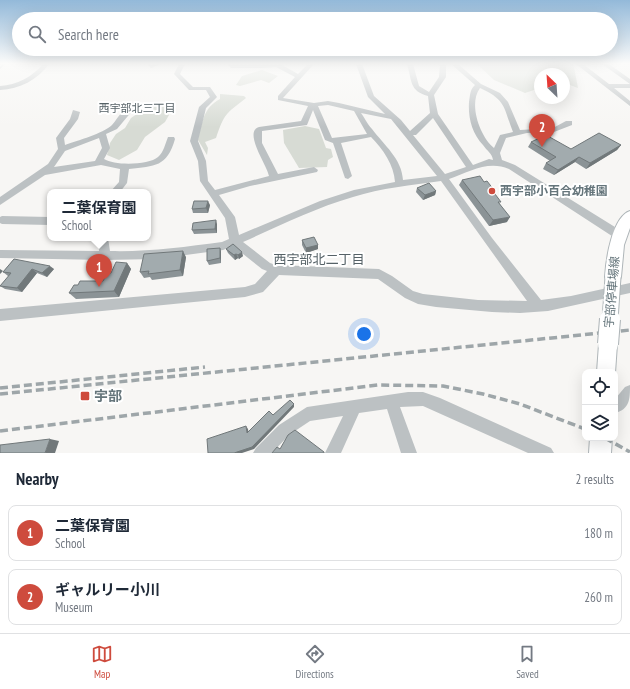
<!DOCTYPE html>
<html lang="en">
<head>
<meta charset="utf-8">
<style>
	:root { --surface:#fff; --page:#f6f6f7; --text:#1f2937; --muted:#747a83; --line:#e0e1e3; --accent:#ce4b3d }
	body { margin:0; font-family:"PT Sans Narrow","Noto Sans JP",sans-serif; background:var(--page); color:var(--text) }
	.controls { position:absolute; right:12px; bottom:12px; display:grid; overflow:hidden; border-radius:8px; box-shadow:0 4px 16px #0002 }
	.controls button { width:36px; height:36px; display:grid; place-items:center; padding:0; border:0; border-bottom:1px solid var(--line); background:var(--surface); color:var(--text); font:20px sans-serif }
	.compass { position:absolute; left:534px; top:68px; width:36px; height:36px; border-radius:50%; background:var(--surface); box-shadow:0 4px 16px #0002; rotate:335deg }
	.you { position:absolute; left:364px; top:334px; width:14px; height:14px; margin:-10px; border:3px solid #fff; border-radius:50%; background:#1a73e8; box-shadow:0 0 0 6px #1a73e833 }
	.badge { display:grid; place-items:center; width:26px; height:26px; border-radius:50%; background:var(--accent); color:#fff; font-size:13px; font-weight:700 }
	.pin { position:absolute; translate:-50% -33px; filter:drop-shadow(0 1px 2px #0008) }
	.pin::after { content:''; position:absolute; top:21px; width:14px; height:12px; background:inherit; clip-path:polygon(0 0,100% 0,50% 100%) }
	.popup { position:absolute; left:47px; top:189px; width:104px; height:52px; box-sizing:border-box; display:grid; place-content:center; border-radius:8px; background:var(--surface); filter:drop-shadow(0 1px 3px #0005); font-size:13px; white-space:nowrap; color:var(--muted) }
	.popup b { font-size:15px; color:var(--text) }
	.popup::after { content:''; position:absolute; left:50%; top:100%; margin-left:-8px; border:8px solid transparent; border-top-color:var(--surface) }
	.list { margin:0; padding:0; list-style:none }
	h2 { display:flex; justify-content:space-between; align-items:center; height:52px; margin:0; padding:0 16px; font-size:17px }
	h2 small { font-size:13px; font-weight:400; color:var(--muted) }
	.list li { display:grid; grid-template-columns:26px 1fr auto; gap:12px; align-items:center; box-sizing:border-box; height:56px; margin:0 8px 8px; padding:0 8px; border:1px solid var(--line); border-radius:8px }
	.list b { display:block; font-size:15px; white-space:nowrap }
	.list p { margin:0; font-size:13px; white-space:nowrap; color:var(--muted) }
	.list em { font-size:13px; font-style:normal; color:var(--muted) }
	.icon { flex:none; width:22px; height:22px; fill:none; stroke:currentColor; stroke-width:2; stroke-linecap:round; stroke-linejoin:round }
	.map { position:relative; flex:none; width:630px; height:453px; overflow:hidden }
	.search { position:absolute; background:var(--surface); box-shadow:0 4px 16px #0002; left:12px; right:12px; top:12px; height:44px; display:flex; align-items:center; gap:10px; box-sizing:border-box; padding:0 14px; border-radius:22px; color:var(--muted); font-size:15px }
	.sheet { height:180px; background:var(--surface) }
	nav { display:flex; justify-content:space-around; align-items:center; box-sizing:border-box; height:56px; border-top:1px solid var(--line); background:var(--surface); font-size:11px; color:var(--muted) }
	nav a { display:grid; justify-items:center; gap:2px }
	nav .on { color:var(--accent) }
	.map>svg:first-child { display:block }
	.green { fill:#d7dbd4 }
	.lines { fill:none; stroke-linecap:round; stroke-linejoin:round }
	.stream { stroke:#b4c0c3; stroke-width:1.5 }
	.secondary-casing { stroke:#aeb5b8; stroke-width:2 }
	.minor { fill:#bcc1c3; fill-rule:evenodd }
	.secondary { fill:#fff; fill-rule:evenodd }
	.rail { stroke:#9ea6a9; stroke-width:3.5; stroke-dasharray:8 4; stroke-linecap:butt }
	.secondary-bridge-far1-casing { stroke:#aeb5b8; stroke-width:17; stroke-linecap:butt }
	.secondary-bridge-casing { stroke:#aeb5b8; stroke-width:22; stroke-linecap:butt }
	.secondary-bridge-far1 { stroke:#fff; stroke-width:15 }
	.secondary-bridge { stroke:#fff; stroke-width:20 }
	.wall { fill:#8b9396 }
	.shaded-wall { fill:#71787a }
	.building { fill:#a2abae; stroke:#71787a }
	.poi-dot { fill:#ce4b3d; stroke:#fff; stroke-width:1.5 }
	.labels { text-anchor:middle; stroke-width:4; stroke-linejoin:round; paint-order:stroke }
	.far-neighbourhood-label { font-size:11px; fill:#566267; stroke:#fff }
	.poi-label { font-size:12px; font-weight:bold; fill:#65757b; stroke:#fff; text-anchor:start }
	.street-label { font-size:12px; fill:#65757b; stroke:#fff }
	.neighbourhood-label { font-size:13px; fill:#566267; stroke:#fff }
	.near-poi-label { font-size:14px; font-weight:bold; fill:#65757b; stroke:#fff; text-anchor:start }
</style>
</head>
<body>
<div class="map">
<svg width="630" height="453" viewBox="0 0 630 453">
	<rect width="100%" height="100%" fill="#f7f6f4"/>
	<path class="green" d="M477 64H571L574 67 578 88 570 85 564 79V74H540V88L525 93 494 80Z
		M262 70 278 76 269 83 261 80 240 86 236 85 242 76Z
		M220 94 244 96 246 98C225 115 225 112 216 138L205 142 208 148 207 155 198 140C202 123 203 108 220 99Z
		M160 104 166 106 169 115 165 122 145 137 137 150 119 160 107 155 110 143 116 134 125 128 131 118 150 105Z
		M305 126 319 129 326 148 331 149 333 157 328 160 327 167 299 168 284 143 283 130Z"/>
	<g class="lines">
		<path class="stream" d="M0 68 4 64"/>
		<defs>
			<path id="secondary" d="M630 211V228L624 245 621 277 619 282 613 284 607 282 605 277C606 260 612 217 630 211Z
				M608 335 614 338 617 344 615 373 597 372 599 344 602 338Z
				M590 438H612L611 453H589Z"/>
		</defs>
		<use href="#secondary" class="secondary-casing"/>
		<path class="minor" d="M43 64H49C37 80 20 89 0 90V86C17 85 32 77 43 64Z
			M147 64H161L151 68Z
			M179 64H185L180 74 193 87H210L217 97 206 108 198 141 206 161 208 181 215 190 269 176C267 165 243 132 259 127L301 121 308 106 278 100V96L295 77 276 67 262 68H231L227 64H283L282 65 298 74 308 64H314L283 98 314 103 328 101 339 103 385 114 368 97 356 64H362L374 96 401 120 410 131 430 113 428 96C409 91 412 80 407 64H413L419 86 429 92 439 77 440 64H446V77L434 95 438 114 473 165 489 159 493 160C492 153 487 151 483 145 472 133 468 118 469 102 470 96 470 89 475 85L451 64H458L481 84 500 93 508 102 520 130 553 128 566 121H572V125L554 132 527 133 506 138 500 153 502 160 515 165 623 232 624 235 623 238H615L509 169C488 160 469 172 449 179L492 238 541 300 571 296 630 283V293L548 311 520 313 492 312 436 307 418 304 405 298 378 279 279 275 263 292 245 297 0 321V309L245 287 255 284 267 271 262 269 233 246 223 250 156 259 105 260 0 258V250L99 251 98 238H108L110 251C148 252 184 247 222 242L229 239 225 218 200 181 198 161 190 141 199 107 210 97 206 90H189L174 74ZM480 88C506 100 503 106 513 132L500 135 494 148C480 137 468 104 480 88ZM328 105 354 111 367 134 332 138 318 106ZM313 110 325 140 333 143 345 178 348 179 352 176 341 143 371 137C383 149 394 165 395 182L354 190 320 201 239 235 235 217 219 195 250 186 317 172 318 170 314 167 278 174 262 143V131L307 125ZM361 113 391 119 437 176 403 180C402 159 384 145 372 129 367 124 365 118 361 113ZM433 118 466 167 445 174 413 135H416ZM441 181 527 301 478 300 423 294 413 291 392 276 379 269 276 265 270 263 243 242C279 226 315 208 353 197 381 188 412 185 441 181Z
			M576 64H583L609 84H630V88H614L630 101V106Z
			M602 64H609L630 79V84Z
			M134 102 138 104 117 129 106 134 110 148 104 159C115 166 149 165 158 157 164 152 165 144 168 137H174L175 139C167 167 155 166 129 169L127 183 120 192H110L119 182 120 169 101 165 45 175 0 205V197L48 164 58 149 56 138 70 119 73 110 80 112 78 119 64 138 65 145C79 140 102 134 112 125 119 117 124 106 134 102ZM99 138 102 148 95 161 54 167 65 151Z
			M2 216 50 217V225L2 224 0 223V217Z
			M630 385C630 399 630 409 615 413V399L625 387Z
			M408 392H423L440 398 551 448 554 453H528L423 406 400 407 417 453H401L387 409 359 413 341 453H325L343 416 310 421 289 435 272 453H253L256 448 279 425 307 407Z"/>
		<use href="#secondary" class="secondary"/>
		<path class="rail" d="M0 388 205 367
			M0 394 630 330
			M0 431 378 385 443 386 483 394 520 404 585 429
			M605 438 630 452"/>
		<defs>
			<path id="secondary-bridge-far1" d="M610 320 613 277"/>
			<path id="secondary-bridge" d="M608 344 610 319"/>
		</defs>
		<use href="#secondary-bridge-far1" class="secondary-bridge-far1-casing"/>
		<use href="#secondary-bridge" class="secondary-bridge-casing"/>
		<use href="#secondary-bridge-far1" class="secondary-bridge-far1"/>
		<use href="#secondary-bridge" class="secondary-bridge"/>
	</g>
	<path class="wall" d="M531 142 571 149 621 145 617 150 586 169 575 162 554 175 543 169 546 163 550 161 528 147Z
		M462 180 494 190 493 192 500 204 507 222 489 226 459 185Z
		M417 188 436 191 435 195 423 200 416 192Z
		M210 205 208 213H193L192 209Z
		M217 224V233L194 234 192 230Z
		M302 240 318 245V249L306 253 302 245Z
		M220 248 221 252V263L209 265 207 261Z
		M226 249 243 256 239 259 238 258 235 260 228 253Z
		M186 257 183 276 152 280 150 277 144 278 140 272Z
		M14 259 54 269 47 277 37 273 22 292 5 289 0 286 9 276H8L3 272Z
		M127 263 131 269 119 297 76 299 69 293 78 285 103 281 111 273Z"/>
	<path class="shaded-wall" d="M621 145 617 150 586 169 590 163Z
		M579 157 575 162 554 175 558 170Z
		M436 191 435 195 423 200 425 195Z
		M208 201 210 205 208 213 206 208Z
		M510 217 507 222 489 226 493 220Z
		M216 220 217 224V233L215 229Z
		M318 245V249L306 253V248Z
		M220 248 221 252V263L220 258Z
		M183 251 186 257 183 276 180 270Z
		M242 252 243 256 239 259 238 255Z
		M236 254 238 258 235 260 234 255Z
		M127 263 131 269 119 297 114 291Z
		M50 266 54 269 47 277 42 273Z
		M0 269 3 271 0 274Z
		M32 269 37 273 22 292 17 288Z
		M294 404V407L254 449 242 453H234Z
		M246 426 248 429 249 436 247 433Z
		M50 439 59 441 55 453H45Z"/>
	<path class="building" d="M599 133 621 145 590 163 579 157 558 170 546 163 556 157 531 142 546 135 571 149Z
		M480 176 484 182 487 181 494 190H492L501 202H498L510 217 493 220 462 180Z
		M429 183 436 191 425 195 417 188Z
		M194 201H208L206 208 192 209Z
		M216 220 215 229 192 230 193 223Z
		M314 237 318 245 306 248 302 240Z
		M233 244 242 252 238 255 236 254 234 255 226 249Z
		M220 248V258L207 261V249Z
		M183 251 180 270 148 274 149 271 140 272 144 254Z
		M14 259 50 266 42 273 32 269 17 288 0 286 11 273 3 272Z
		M116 262 127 263 114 291 69 293 74 285H78L80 281H103L107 273H111Z
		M290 400 294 404 252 447 234 453H208L207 439 246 426 247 433 269 411 273 415Z
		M295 430 324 452V453H272L277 447 280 449 288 435Z
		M50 439 45 453H0V445Z"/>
	<linearGradient id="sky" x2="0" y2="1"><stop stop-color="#93b9d9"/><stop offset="0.5" stop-color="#fbfbfa"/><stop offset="1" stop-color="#fbfbfa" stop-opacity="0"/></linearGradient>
	<rect width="630" height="127" fill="url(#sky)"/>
	<g class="poi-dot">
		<circle cx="492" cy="191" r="4"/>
		<rect x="80" y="391" width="10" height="10" rx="2"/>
	</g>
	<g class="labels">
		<g class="far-neighbourhood-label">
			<text x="137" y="112">西宇部北三丁目</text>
		</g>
		<g class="poi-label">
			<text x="500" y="195">西宇部小百合幼稚園</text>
		</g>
		<g class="street-label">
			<text transform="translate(612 292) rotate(-85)" y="4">宇部停車場線</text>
		</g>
		<g class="neighbourhood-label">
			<text x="319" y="264">西宇部北二丁目</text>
		</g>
		<g class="near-poi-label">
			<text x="94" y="401">宇部</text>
		</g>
	</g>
</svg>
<div class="controls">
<button><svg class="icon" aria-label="locate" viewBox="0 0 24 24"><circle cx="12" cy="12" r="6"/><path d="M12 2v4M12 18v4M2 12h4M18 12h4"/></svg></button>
<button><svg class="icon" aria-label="layers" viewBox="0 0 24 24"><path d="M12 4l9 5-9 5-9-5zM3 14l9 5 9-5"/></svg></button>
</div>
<svg class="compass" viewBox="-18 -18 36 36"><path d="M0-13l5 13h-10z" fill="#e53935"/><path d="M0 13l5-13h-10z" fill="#747a83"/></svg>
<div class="you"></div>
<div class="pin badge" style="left:99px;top:287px">1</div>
<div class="popup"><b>二葉保育園</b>School</div>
<div class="pin badge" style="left:542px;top:147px">2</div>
<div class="search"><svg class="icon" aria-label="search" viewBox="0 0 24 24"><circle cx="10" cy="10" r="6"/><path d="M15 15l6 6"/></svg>Search here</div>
</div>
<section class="sheet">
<h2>Nearby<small>2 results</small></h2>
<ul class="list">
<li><span class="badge">1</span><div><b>二葉保育園</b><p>School</p></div><em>180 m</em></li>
<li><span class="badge">2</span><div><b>ギャルリー小川</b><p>Museum</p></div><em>260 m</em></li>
</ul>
</section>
<nav>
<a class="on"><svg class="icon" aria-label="map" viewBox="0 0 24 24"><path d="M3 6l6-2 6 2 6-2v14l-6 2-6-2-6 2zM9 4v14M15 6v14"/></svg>Map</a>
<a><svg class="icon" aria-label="directions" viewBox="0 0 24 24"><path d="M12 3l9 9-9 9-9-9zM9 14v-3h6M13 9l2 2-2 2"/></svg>Directions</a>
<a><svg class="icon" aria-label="saved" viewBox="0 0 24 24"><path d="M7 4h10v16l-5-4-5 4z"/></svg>Saved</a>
</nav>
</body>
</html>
